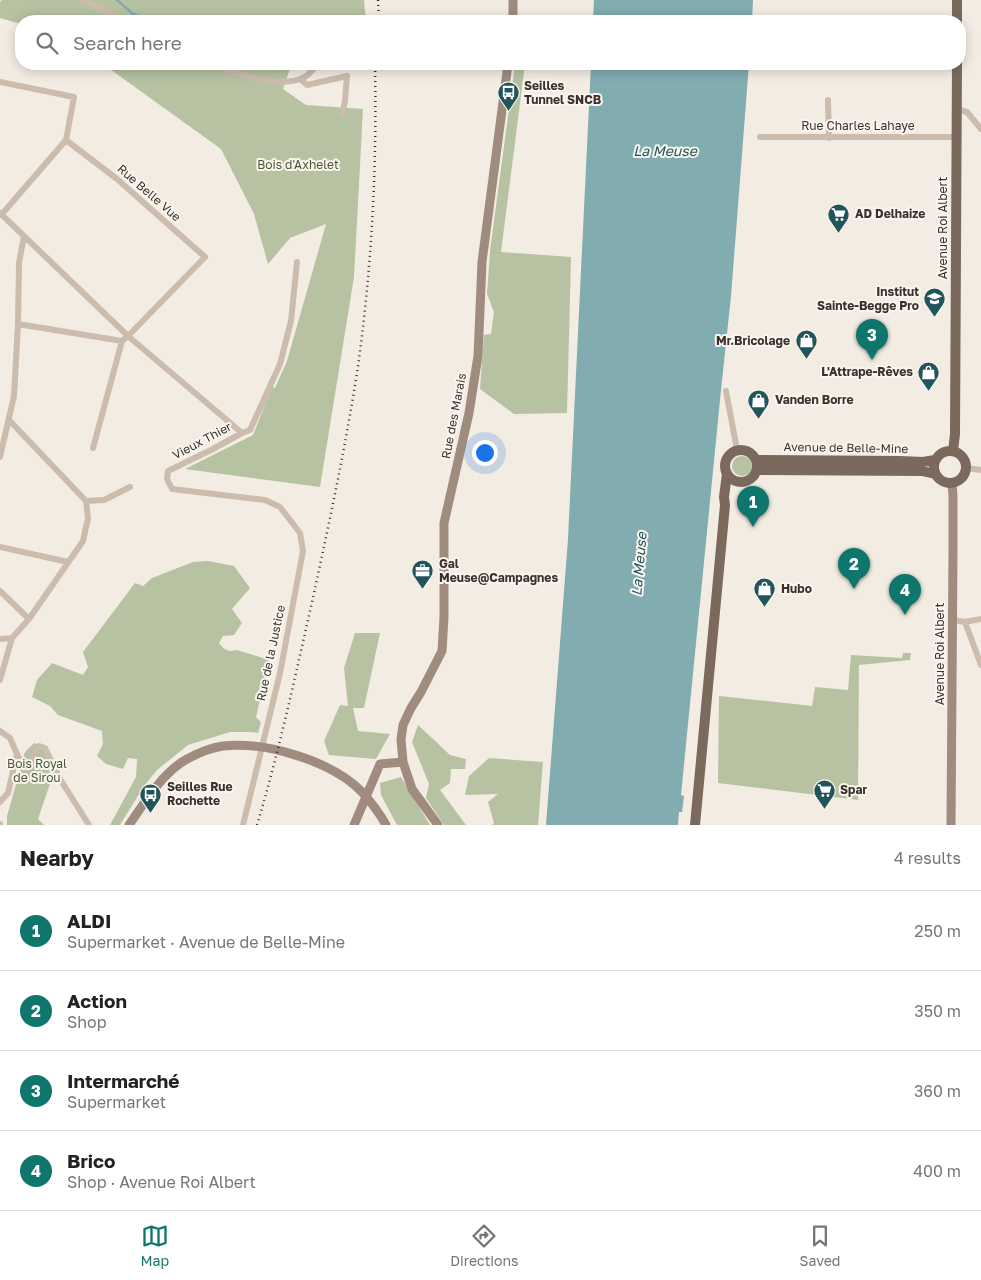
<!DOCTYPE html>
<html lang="en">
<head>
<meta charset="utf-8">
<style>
	:root { --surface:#fff; --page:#f6f6f6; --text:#222; --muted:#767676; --line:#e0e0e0; --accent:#0f766e }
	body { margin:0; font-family:"Golos Text",sans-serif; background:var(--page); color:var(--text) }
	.you { position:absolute; left:484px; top:452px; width:18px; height:18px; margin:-12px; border:4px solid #fff; border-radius:50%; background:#1a73e8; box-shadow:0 0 0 8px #1a73e833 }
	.badge { display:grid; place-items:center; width:32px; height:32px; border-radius:50%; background:var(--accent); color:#fff; font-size:16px; font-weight:700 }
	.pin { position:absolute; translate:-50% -41px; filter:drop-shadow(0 1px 2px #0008) }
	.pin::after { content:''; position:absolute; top:26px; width:18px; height:15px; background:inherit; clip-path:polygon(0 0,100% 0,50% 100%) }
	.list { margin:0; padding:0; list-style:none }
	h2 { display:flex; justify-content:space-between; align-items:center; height:65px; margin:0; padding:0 20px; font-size:21px }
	h2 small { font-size:16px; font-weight:400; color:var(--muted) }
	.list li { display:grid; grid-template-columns:32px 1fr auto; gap:15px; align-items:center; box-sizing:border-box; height:80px; padding:0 20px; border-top:1px solid var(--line) }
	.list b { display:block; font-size:19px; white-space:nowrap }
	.list p { margin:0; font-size:16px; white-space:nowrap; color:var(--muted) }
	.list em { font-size:16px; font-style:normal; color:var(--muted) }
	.icon { flex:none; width:28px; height:28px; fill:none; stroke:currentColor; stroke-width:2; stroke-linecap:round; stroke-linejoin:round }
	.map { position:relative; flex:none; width:981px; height:825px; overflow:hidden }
	.search { position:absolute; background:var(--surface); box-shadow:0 2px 12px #0003; left:15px; right:15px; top:15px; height:55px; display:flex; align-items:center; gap:12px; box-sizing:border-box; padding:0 18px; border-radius:20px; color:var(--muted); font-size:19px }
	.sheet { height:385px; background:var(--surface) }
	nav { display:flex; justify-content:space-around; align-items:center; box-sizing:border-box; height:70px; border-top:1px solid var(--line); background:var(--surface); font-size:14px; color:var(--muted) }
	nav a { display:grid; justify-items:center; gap:2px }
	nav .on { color:var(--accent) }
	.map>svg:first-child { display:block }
	.green { fill:#b6c2a2 }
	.water { fill:#81acb0 }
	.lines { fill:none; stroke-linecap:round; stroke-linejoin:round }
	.stream { stroke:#81acb0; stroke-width:2.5 }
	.street { stroke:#cbbcad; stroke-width:6 }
	.secondary { stroke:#9f8c7f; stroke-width:9 }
	.primary { stroke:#7b695d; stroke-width:10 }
	.rail { stroke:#3a312c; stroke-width:2.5; stroke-dasharray:1 4; stroke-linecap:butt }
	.labels { text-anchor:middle; stroke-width:4; stroke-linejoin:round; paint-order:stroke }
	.poi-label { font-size:12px; font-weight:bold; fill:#3a312c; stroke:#faf5ef; text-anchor:start }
	.street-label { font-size:12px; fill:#3a312c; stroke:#faf5ef }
	.park-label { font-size:12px; fill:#485830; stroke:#faf5ef }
	.water-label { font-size:14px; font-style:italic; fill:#22555b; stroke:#faf5ef }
</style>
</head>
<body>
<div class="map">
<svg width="981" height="825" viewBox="0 0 981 825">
	<rect width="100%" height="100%" fill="#f3ece2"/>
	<path class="green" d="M2 0H364L366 21H21V24L0 18V2Z
		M103 64H294L291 66 283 89 306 105 363 109 354 277 320 487 185 469 253 435 272 387 275 388 287 361 326 224 290 238 268 264 254 214 221 149Z
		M515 64H525L501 252 571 257 567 413 514 414 480 389 484 335 491 334 494 312 487 294 490 251Z
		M732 466a10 10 0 1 1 20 0a10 10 0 1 1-20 0Z
		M208 561 234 566 250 588 232 609 242 623 234 635 223 636 219 643 223 648 229 651 237 650 269 660 256 717 261 722 258 733 252 732H230L188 745 157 770 144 786 120 825H110L136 777 137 759 128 758 123 769 106 764 97 756 103 744 102 731 58 715 50 706 32 697 37 680 52 663 83 675 88 667 83 652 135 583 143 586 152 578 193 562Z
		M355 633H380L364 708H353L358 731 390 734 376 759 329 755 324 741 340 705 348 706 344 668Z
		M903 653H911L910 660 859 665 858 800 718 783 719 696 812 706 815 687 848 690 851 655 902 658Z
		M418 725 450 755 466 759 465 769H451L450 783 440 790 466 825H444L426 798 429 784 412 742Z
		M34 743 45 748 55 769 38 819 44 825H7V816L25 752Z
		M489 758 543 762 538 825H492L494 823 488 802 498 794 465 795 469 776Z
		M401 777 430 825H397L381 795 380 783Z"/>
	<path class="water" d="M594 0H753L752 21H593Z
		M591 64H749L731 296 721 390 681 795 684 796 682 812H679L678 825H546L568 539Z"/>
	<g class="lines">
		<path class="stream" d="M117 0 133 14 148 18 151 21"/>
		<path class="street" d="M83 0 124 21
			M212 64C235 73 275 88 300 79 307 77 313 70 317 64
			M300 79 307 85 347 76 345 101 342 114
			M0 82 74 97 66 140
			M828 100 829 138
			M956 109 967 112 981 129
			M760 137H956
			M0 213 128 336 242 433
			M2 214 66 140 117 179 205 257 128 336 122 341 18 324
			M726 391 737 450
			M9 420 86 501 88 518 83 541 29 619
			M93 448 122 341
			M0 457 14 396 18 324 19 263 24 236
			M966 468 981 470
			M86 501 104 500 130 487
			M0 547 68 562
			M0 591 29 619 12 638 0 639
			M953 620 965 622 981 619
			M965 622 981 665
			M0 680 12 638
			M0 731 10 738 17 754 8 793 0 802
			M17 754 24 768H28L35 752 39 746 45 748 60 779 89 825
			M0 824V825
			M243 825 280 673 303 551 300 533 280 507 265 500 172 489 167 479 168 471 213 449 242 433 250 430 280 364 291 321 297 262"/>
		<path class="secondary" d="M513 0V21
			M129 825C144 803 163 772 187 759 198 753 210 748 223 746 265 741 331 761 361 791 371 802 379 812 386 825
			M354 825 380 764 403 762
			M438 825 412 789 403 762 401 739 403 725 411 708 421 692 442 651 444 617V523L469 413 478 356 482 262 508 64
			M951 825 953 551V496L952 483"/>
		<path class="primary" d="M957 21V0
			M725 466a16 16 0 1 1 32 0a16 16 0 1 1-32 0Z
			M934 467a16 16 0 1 1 32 0a16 16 0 1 1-32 0Z
			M953 451 955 434 957 64
			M757 460 900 461 923 462 935 460
			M758 470 922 471 935 474
			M695 825 725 505 724 497 727 473"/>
		<path class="rail" d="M378 0 379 21
			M257 825C279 752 295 677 312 602 329 524 346 445 358 366 372 266 377 165 375 64"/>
	</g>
	<defs>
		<symbol id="bus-pin" viewBox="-11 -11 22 30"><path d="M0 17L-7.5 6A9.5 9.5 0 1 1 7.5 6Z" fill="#22555b" stroke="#faf5ef"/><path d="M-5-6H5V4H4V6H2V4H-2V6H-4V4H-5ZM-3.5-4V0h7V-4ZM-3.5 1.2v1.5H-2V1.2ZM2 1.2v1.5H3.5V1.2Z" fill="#fff"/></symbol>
		<symbol id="supermarket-pin" viewBox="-11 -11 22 30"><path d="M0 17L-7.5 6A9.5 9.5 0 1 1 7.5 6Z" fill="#22555b" stroke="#faf5ef"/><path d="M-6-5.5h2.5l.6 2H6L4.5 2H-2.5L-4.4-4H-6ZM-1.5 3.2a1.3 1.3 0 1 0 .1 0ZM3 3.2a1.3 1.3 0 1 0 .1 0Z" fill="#fff"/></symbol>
		<symbol id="university-pin" viewBox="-11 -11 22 30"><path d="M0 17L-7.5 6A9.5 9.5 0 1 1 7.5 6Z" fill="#22555b" stroke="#faf5ef"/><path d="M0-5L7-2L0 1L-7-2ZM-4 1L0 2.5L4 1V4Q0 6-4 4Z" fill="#fff"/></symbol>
		<symbol id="shop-pin" viewBox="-11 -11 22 30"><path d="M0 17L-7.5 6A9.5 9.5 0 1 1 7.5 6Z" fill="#22555b" stroke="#faf5ef"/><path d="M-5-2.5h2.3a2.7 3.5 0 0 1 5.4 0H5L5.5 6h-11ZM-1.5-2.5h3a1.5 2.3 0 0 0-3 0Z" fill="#fff"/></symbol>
		<symbol id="office-pin" viewBox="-11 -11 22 30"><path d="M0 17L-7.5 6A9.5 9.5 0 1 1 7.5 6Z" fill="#22555b" stroke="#faf5ef"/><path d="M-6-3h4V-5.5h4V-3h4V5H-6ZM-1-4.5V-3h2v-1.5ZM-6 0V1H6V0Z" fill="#fff"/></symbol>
	</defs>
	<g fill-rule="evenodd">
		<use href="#bus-pin" x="496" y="80" width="25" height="34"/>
		<use href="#supermarket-pin" x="826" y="202" width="25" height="34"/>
		<use href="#university-pin" x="922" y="286" width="25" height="34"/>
		<use href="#shop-pin" x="794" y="328" width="25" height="34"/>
		<use href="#shop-pin" x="916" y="360" width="25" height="34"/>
		<use href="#shop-pin" x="746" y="388" width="25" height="34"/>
		<use href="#office-pin" x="410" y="558" width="25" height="34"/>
		<use href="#shop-pin" x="752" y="576" width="25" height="34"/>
		<use href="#supermarket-pin" x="812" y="778" width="25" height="34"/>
		<use href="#bus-pin" x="138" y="782" width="25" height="34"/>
	</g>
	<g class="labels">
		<g class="poi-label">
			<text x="524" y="90">Seilles<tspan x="524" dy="14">Tunnel SNCB</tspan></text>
			<text x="855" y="218">AD Delhaize</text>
			<text x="919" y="296" text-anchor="end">Institut<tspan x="919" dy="14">Sainte-Begge Pro</tspan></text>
			<text x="790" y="345" text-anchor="end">Mr.Bricolage</text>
			<text x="913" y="376" text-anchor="end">L'Attrape-Rêves</text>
			<text x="775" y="404">Vanden Borre</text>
			<text x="439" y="568">Gal<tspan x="439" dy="14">Meuse@Campagnes</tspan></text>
			<text x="781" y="593">Hubo</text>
			<text x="167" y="791">Seilles Rue<tspan x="167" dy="14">Rochette</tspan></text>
			<text x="840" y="794">Spar</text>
		</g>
		<g class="street-label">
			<text x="858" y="130">Rue Charles Lahaye</text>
			<text transform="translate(149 193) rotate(41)" y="4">Rue Belle Vue</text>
			<text transform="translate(943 228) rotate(-90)" y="4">Avenue Roi Albert</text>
			<text transform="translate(454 416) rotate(-79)" y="4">Rue des Marais</text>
			<text transform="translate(202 441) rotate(-28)" y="4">Vieux Thier</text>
			<text transform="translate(846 448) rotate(1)" y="4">Avenue de Belle-Mine</text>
			<text transform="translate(271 653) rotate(-78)" y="4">Rue de la Justice</text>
			<text transform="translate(940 654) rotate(-90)" y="4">Avenue Roi Albert</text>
		</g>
		<g class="park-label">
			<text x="298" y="169">Bois d'Axhelet</text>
			<text x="37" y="768">Bois Royal<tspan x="37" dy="14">de Sirou</tspan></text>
		</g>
		<g class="water-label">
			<text x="665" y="156">La Meuse</text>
			<text transform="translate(639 564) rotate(-85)" y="5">La Meuse</text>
		</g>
	</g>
</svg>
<div class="you"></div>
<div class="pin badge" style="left:753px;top:527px">1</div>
<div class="pin badge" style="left:854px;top:589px">2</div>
<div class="pin badge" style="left:872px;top:360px">3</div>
<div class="pin badge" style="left:905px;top:615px">4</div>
<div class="search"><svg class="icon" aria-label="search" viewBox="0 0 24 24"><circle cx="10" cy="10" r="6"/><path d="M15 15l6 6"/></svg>Search here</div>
</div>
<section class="sheet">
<h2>Nearby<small>4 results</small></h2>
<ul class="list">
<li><span class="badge">1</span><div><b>ALDI</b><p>Supermarket · Avenue de Belle-Mine</p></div><em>250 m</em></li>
<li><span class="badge">2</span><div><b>Action</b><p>Shop</p></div><em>350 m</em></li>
<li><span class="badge">3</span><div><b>Intermarché</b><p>Supermarket</p></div><em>360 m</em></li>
<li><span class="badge">4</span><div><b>Brico</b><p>Shop · Avenue Roi Albert</p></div><em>400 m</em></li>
</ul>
</section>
<nav>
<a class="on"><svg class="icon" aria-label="map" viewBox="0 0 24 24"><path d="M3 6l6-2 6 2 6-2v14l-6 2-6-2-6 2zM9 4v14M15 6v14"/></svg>Map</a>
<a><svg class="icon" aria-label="directions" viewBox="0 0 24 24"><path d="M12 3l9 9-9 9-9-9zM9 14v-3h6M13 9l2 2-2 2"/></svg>Directions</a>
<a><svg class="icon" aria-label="saved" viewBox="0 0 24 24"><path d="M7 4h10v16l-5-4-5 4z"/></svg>Saved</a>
</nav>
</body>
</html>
